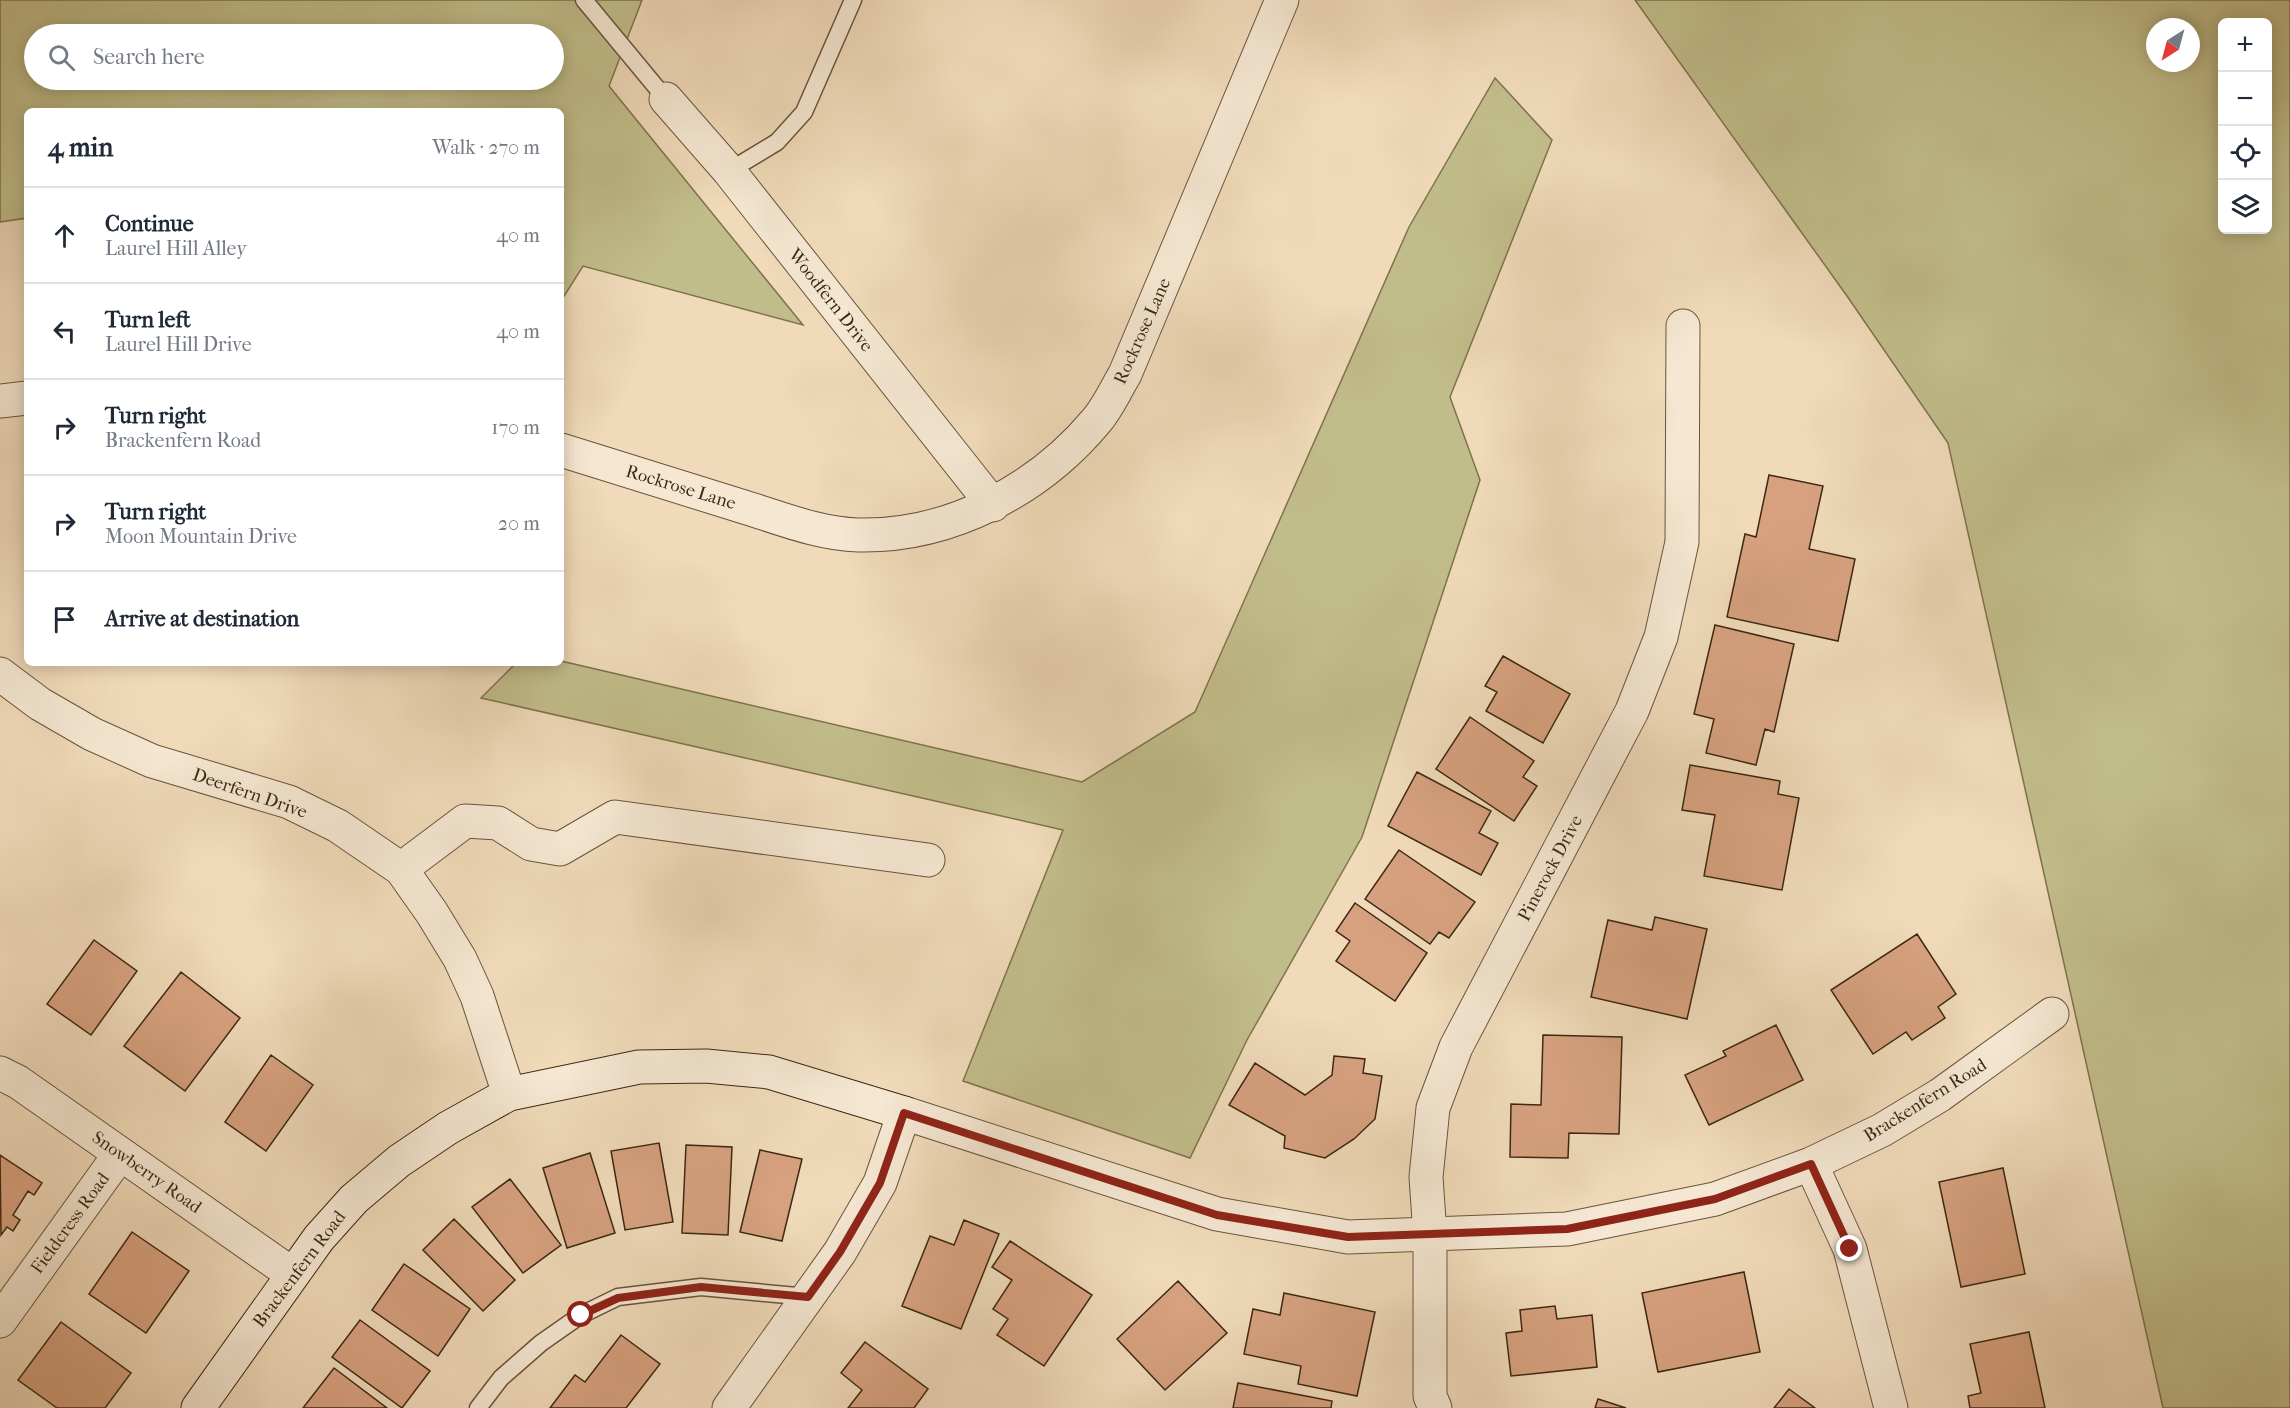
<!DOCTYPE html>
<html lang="en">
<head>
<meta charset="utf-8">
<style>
	:root { --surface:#fff; --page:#f6f6f7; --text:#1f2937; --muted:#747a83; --line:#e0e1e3 }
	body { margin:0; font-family:"IM FELL French Canon",serif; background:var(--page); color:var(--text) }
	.controls { position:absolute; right:18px; top:18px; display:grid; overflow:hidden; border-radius:9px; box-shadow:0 3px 15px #0003 }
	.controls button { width:54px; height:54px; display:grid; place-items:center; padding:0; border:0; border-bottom:2px solid var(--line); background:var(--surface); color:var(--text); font:30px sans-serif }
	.compass { position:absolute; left:2146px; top:18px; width:54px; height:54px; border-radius:50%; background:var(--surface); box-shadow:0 3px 15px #0003; rotate:216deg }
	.stop { position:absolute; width:18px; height:18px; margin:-14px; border:4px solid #8f2418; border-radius:50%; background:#fff }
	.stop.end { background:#8f2418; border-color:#fff; box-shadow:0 2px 6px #0008 }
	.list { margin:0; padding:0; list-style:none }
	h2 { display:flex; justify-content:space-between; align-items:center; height:78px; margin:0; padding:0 24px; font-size:26px }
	h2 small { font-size:20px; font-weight:400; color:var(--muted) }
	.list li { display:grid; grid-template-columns:39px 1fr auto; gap:18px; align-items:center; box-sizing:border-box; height:96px; padding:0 24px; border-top:2px solid var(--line) }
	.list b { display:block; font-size:22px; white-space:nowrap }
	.list p { margin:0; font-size:20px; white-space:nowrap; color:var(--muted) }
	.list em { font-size:20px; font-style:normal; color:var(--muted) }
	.icon { flex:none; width:33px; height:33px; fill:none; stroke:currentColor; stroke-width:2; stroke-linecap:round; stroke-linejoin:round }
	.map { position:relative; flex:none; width:2290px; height:1408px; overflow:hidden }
	.search { position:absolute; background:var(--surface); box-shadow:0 3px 15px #0003; left:24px; top:24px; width:540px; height:66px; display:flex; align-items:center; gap:15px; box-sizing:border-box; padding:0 21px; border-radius:33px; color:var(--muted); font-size:22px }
	.panel { position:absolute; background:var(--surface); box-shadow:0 3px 15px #0003; left:24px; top:108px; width:540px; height:558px; border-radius:9px }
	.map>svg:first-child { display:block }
	.green { fill:#c1bd8a; stroke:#7e724f; stroke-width:1.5; fill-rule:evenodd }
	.building { fill:#d7a17f; stroke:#3c2814; stroke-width:1.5 }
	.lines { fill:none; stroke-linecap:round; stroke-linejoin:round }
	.lane-casing { stroke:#69543d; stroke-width:19 }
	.street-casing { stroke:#69543d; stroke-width:35 }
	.secondary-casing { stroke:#3c2814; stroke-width:35 }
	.lane { stroke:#f5e7d2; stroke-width:16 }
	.street { stroke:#f5e7d2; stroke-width:33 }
	.secondary { stroke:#f5e7d2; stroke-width:33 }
	.route { stroke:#8f2418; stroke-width:8 }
	.labels { text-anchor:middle; stroke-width:4.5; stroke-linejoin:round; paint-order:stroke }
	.street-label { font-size:18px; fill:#3c2814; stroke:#f5e7d2 }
</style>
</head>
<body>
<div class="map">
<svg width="2290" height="1408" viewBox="0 0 2290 1408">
	<rect width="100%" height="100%" fill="#f0dab9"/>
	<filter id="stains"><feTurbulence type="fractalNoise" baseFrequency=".00333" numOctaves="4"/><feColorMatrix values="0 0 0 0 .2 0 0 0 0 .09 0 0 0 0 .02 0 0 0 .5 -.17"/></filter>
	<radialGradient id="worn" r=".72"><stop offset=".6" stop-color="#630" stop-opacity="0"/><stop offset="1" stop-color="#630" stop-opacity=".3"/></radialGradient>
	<path class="green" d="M0 0H642L609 86 803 325 583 266 561 301V111H27V218L0 222ZM34 34H554V80H34Z
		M1635 0H2290V1408H2163L1948 443 1847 296ZM2222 22H2268V230H2222ZM2155 27H2191V63H2155Z
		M1495 78 1552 140 1450 397 1480 480 1362 837 1247 1040 1190 1158 963 1081 1063 830 481 698 516 663H561V661L1082 782 1195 712 1409 227Z"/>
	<path class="building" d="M1769 475 1823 486 1809 549 1855 559 1838 641 1727 617 1745 534 1756 537Z
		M1715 625 1794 644 1774 732 1765 729 1756 765 1706 753 1714 719 1694 714Z
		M1503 656 1570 694 1543 743 1486 711 1497 692 1485 686Z
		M1470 717 1534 761 1523 777 1537 786 1514 821 1436 769Z
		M1690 765 1780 781 1778 794 1799 798 1782 890 1704 876 1715 815 1682 810Z
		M1417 772 1491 811 1479 833 1498 843 1481 875 1388 826Z
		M1399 850 1475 902 1449 938 1439 932 1430 944 1365 899Z
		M1355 903 1427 953 1395 1001 1336 961 1350 941 1336 931Z
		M1655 917 1707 929 1687 1019 1591 997 1608 920 1652 930Z
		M1917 934 1956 994 1938 1007 1945 1018 1912 1040 1906 1032 1873 1054 1831 990Z
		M94 940 137 971 91 1035 47 1004Z
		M181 972 240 1018 185 1091 124 1046Z
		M1776 1025 1803 1080 1709 1125 1685 1075 1726 1056 1723 1051Z
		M1543 1035 1622 1037 1619 1134 1569 1133 1568 1158 1510 1157 1511 1104 1541 1105Z
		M271 1055 313 1085 266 1151 225 1122Z
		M1334 1056 1365 1059 1363 1073 1382 1076 1375 1119 1354 1139 1325 1158 1284 1148 1285 1136 1229 1105 1255 1063 1305 1095 1332 1075Z
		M659 1143 673 1222 625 1230 611 1151Z
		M686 1145 732 1147 728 1235 682 1233Z
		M760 1150 802 1159 782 1241 740 1232Z
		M590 1153 615 1233 567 1248 543 1168Z
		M0 1155 42 1183 34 1195 28 1191 13 1215 20 1220 13 1231 7 1227 1 1235Z
		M2003 1168 2025 1274 1961 1287 1939 1182Z
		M510 1179 561 1245 523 1273 472 1207Z
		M454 1219 515 1280 483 1311 423 1250Z
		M964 1220 999 1234 961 1329 902 1306 930 1236 954 1245Z
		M132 1232 189 1271 146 1333 89 1294Z
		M1010 1241 1092 1295 1044 1366 997 1335 1008 1319 993 1309 1012 1280 992 1267Z
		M404 1264 470 1309 438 1356 372 1310Z
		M1744 1272 1760 1352 1658 1372 1642 1293Z
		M1178 1281 1227 1333 1165 1390 1117 1339Z
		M1284 1293 1375 1312 1357 1396 1298 1384 1301 1366 1244 1354 1253 1309 1280 1315Z
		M1555 1306 1557 1319 1592 1315 1597 1367 1511 1376 1506 1333 1522 1331 1520 1310Z
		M360 1320 430 1371 402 1408 332 1357Z
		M61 1322 131 1373 105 1408H57L18 1380Z
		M2029 1332 2045 1408H1970L1968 1396 1981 1393 1970 1344Z
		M621 1335 660 1364 626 1408H550L575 1375 585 1382Z
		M865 1342 928 1389 914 1408H848L862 1390 841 1373Z
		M334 1368 387 1408H303Z
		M1238 1383 1332 1401 1331 1408H1233Z
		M1789 1389 1815 1408H1774Z
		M1598 1399 1626 1408H1595Z"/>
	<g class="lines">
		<defs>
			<path id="lane" d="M584 0 666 99
				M729 171 777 142 804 112 853 0
				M478 1408 501 1378 541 1343 581 1315 618 1297 701 1287 808 1297"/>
			<path id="street" d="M666 99 729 171 993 505
				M0 401 27 398
				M561 450C622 469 683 488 744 507 780 518 819 534 858 535 950 537 1039 490 1097 420 1108 407 1116 389 1125 374L1282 0
				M0 674 40 704 92 734 152 761 289 802 338 826 401 869 432 913 460 959 477 996 509 1094
				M401 869 465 821 498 823 531 844 560 849 615 817 928 860
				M0 1073 18 1082 292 1274
				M1811 1164 1850 1249 1891 1408
				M0 1321 120 1154
				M729 1408 840 1252 880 1183 904 1113 1217 1214 1348 1237 1567 1229 1715 1199 1811 1164 1882 1130 1940 1095 2052 1014
				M1435 1408 1430 1396V1235L1426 1177 1433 1108 1456 1047 1632 711 1661 637 1682 542 1683 326"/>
			<path id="secondary" d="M198 1408 319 1238 354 1199 399 1161 448 1128 509 1094 639 1067 706 1066 769 1072 904 1113"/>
		</defs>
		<use href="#lane" class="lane-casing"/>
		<use href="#street" class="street-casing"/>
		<use href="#secondary" class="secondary-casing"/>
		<use href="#lane" class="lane"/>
		<use href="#street" class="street"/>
		<use href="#secondary" class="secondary"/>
	</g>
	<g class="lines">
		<path class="route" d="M581 1315 618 1298 701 1287 808 1297 840 1252 880 1183 904 1113 1217 1215 1348 1237 1567 1229 1715 1199 1811 1164 1850 1249"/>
	</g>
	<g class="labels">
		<g class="street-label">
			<text transform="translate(831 300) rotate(52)" y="6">Woodfern Drive</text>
			<text transform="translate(1142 331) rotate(-66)" y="6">Rockrose Lane</text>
			<text transform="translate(681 487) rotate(17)" y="6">Rockrose Lane</text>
			<text transform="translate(250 793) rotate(19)" y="6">Deerfern Drive</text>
			<text transform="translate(1550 868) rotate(-62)" y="6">Pinerock Drive</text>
			<text transform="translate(1925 1100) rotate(-32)" y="6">Brackenfern Road</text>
			<text transform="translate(147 1172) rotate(35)" y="6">Snowberry Road</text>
			<text transform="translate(70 1223) rotate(-54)" y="6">Fieldcress Road</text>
			<text transform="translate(299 1269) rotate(-53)" y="6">Brackenfern Road</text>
		</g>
	</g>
	<rect width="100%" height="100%" filter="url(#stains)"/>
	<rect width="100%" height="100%" fill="url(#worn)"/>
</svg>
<div class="controls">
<button>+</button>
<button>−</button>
<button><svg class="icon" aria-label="locate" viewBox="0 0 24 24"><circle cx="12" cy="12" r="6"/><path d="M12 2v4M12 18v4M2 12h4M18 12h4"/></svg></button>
<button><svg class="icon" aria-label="layers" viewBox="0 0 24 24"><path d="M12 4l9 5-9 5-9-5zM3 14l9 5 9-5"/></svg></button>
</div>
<svg class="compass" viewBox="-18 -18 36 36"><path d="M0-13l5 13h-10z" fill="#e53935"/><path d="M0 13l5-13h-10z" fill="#747a83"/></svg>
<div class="stop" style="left:581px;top:1315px"></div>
<div class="stop end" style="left:1850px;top:1249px"></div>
<div class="search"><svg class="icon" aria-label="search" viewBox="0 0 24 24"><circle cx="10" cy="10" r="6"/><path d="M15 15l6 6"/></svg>Search here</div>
<section class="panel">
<h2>4 min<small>Walk · 270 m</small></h2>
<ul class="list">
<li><svg class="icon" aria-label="ahead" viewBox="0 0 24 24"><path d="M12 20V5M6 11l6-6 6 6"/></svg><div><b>Continue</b><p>Laurel Hill Alley</p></div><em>40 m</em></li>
<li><svg class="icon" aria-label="left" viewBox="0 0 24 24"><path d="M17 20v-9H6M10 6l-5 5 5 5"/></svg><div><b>Turn left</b><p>Laurel Hill Drive</p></div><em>40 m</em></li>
<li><svg class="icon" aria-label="right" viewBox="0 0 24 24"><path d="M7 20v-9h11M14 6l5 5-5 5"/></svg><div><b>Turn right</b><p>Brackenfern Road</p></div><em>170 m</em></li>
<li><svg class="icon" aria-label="right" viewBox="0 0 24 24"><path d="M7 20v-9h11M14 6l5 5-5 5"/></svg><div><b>Turn right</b><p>Moon Mountain Drive</p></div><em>20 m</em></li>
<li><svg class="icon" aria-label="arrive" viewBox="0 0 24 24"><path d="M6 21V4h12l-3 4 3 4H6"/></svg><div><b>Arrive at destination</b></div></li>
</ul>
</section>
</div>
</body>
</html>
